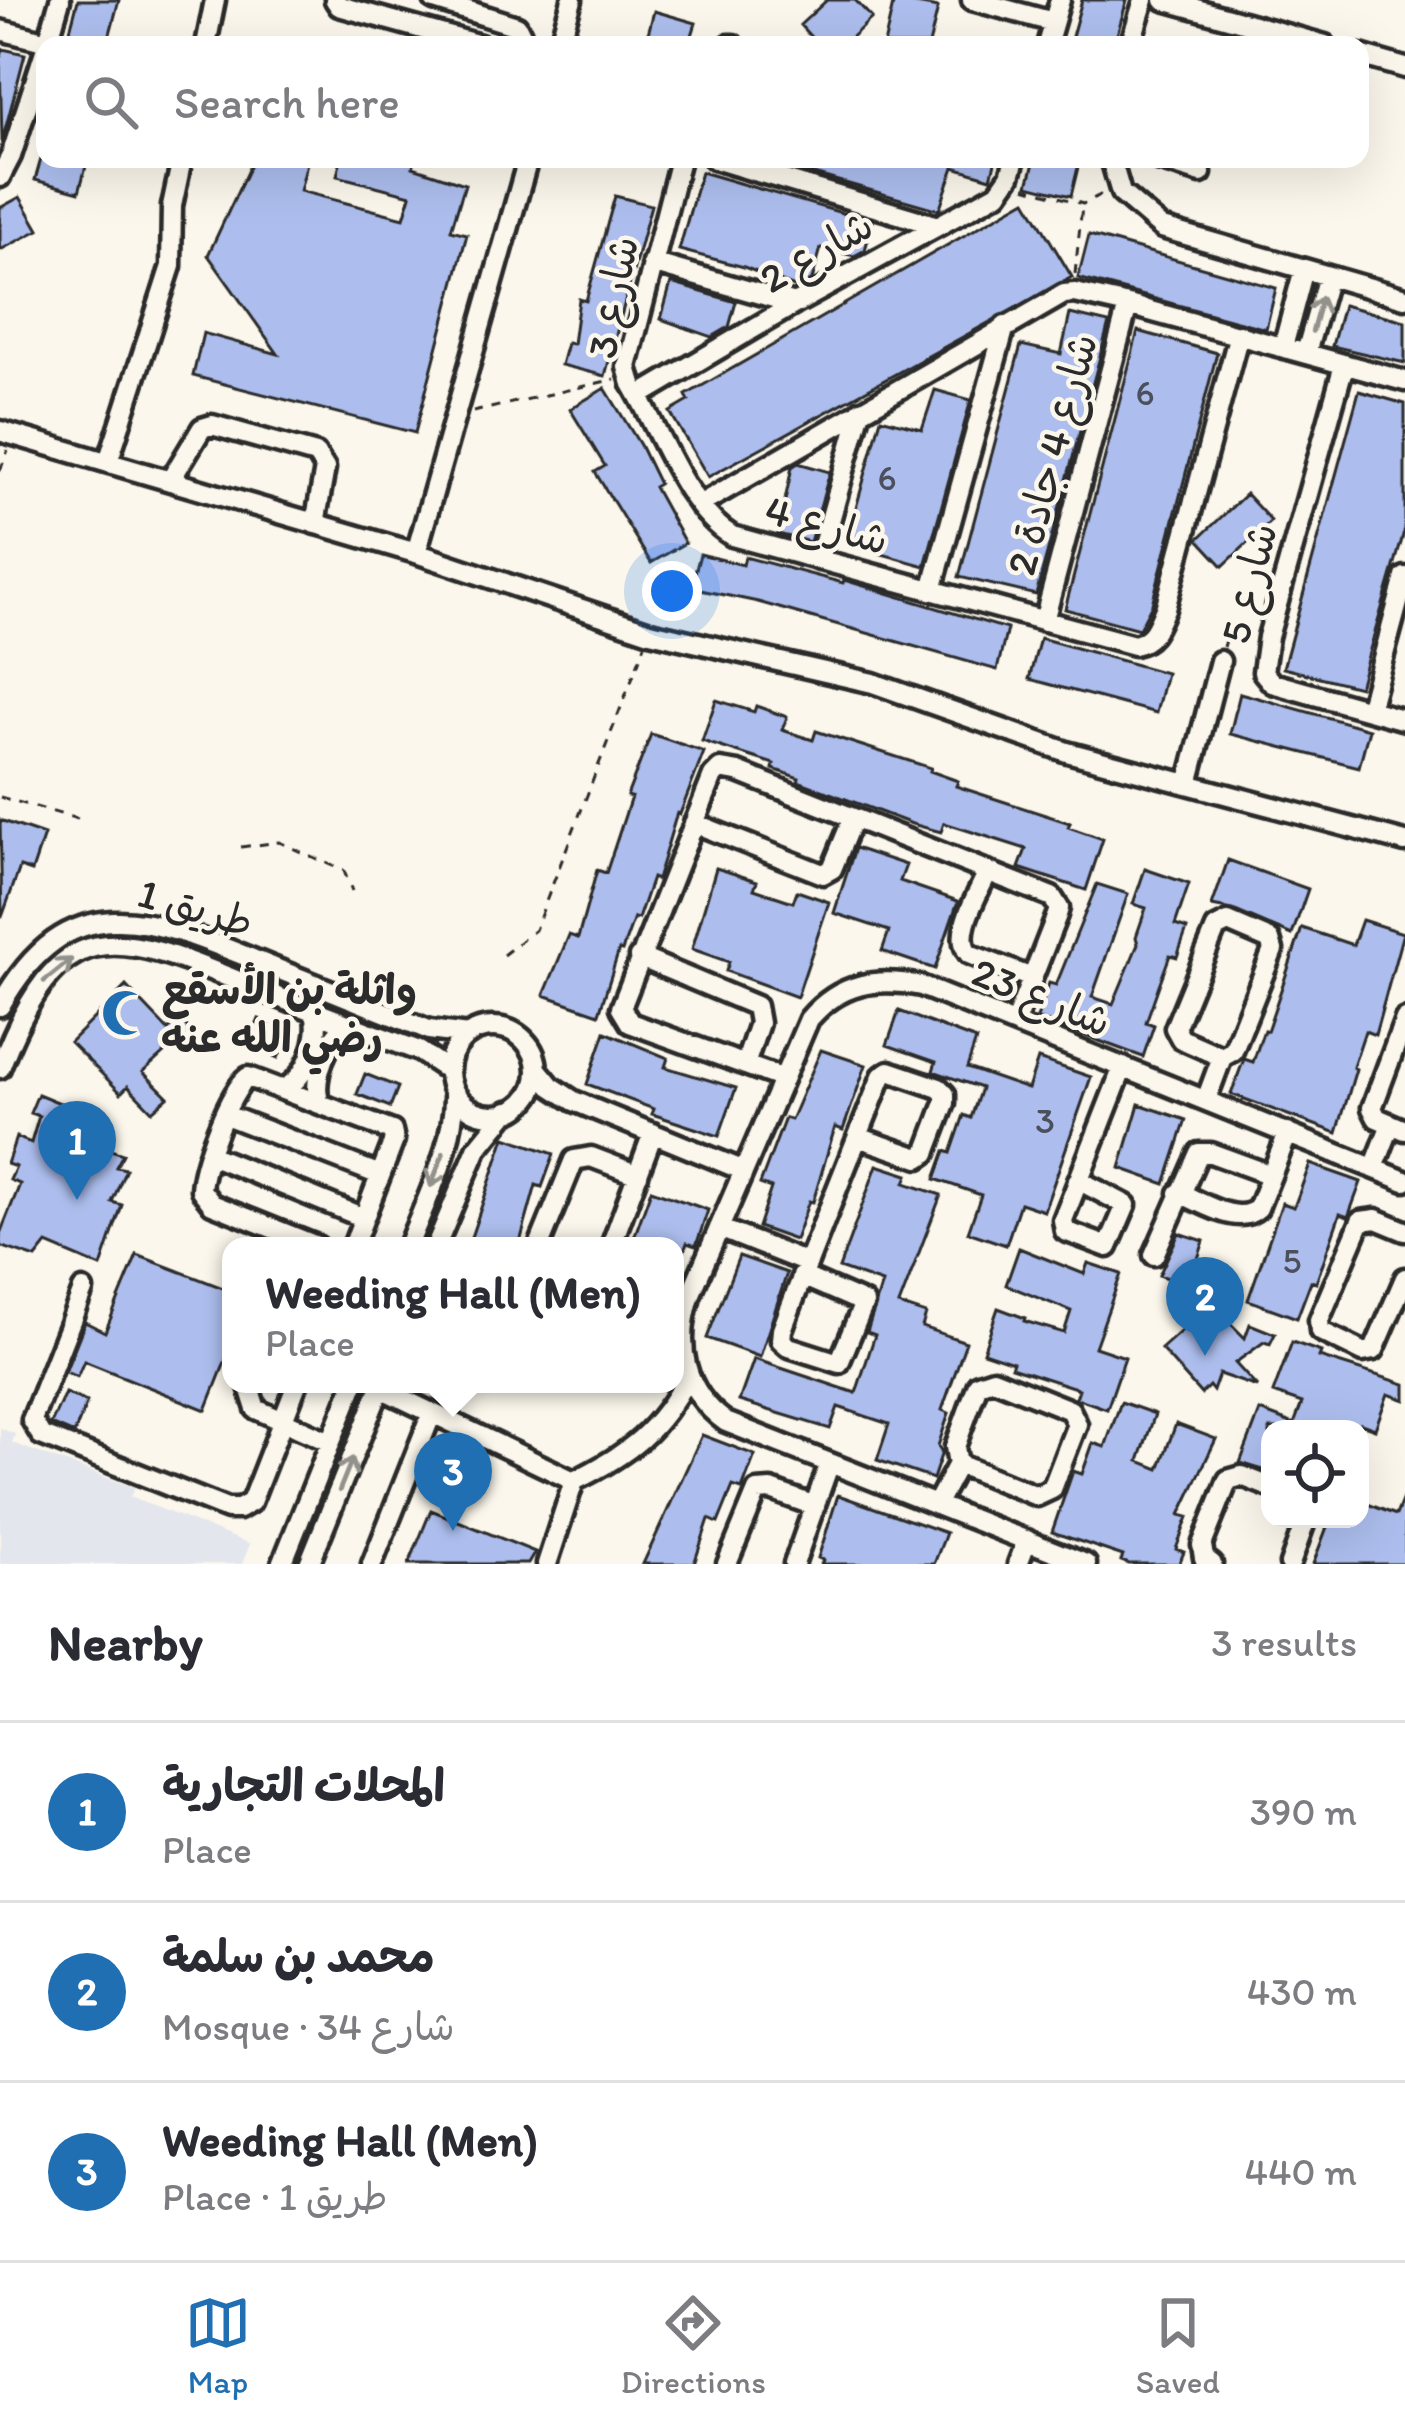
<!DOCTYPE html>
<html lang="en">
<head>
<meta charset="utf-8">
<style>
	:root { --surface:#fff; --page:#f7f7f7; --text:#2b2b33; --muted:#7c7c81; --line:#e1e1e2; --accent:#1f6fb2 }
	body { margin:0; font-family:Itim,"Playpen Sans Arabic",sans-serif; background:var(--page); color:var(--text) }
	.controls { position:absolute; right:36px; bottom:36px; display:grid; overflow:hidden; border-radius:24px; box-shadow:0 12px 48px #0002 }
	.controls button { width:108px; height:108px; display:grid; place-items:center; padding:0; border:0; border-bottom:3px solid var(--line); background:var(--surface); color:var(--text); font:60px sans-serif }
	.you { position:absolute; left:672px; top:591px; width:42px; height:42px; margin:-30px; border:9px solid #fff; border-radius:50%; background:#1a73e8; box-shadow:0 0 0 18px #1a73e833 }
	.badge { display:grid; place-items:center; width:78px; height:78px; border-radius:50%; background:var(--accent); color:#fff; font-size:39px; font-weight:700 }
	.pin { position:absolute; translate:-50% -99px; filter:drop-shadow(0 3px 6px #0008) }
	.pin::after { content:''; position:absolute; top:63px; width:42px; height:36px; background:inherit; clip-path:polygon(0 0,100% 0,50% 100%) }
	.popup { position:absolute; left:222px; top:1237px; width:462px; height:156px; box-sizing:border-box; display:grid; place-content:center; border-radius:24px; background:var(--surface); filter:drop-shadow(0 3px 9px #0005); font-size:39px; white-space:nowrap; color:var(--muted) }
	.popup b { font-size:45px; color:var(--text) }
	.popup::after { content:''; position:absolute; left:50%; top:100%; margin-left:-24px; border:24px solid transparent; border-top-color:var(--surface) }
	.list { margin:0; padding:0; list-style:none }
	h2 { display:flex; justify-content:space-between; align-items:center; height:156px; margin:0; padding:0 48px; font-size:51px }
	h2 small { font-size:39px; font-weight:400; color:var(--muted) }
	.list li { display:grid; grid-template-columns:78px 1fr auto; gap:36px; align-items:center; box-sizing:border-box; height:180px; padding:0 48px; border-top:3px solid var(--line) }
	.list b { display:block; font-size:45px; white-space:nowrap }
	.list p { margin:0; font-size:39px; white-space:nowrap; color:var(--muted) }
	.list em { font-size:39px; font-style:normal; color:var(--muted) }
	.icon { flex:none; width:66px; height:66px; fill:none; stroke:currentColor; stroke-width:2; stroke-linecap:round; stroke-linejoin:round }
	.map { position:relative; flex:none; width:1405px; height:1564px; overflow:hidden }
	.search { position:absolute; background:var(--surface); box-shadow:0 12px 48px #0002; left:36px; right:36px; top:36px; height:132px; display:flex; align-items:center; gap:30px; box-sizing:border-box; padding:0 42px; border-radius:24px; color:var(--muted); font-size:45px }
	.sheet { height:696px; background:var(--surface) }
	nav { display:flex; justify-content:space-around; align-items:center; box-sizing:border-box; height:168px; border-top:3px solid var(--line); background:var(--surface); font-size:33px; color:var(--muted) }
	nav a { display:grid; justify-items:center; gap:6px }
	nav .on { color:var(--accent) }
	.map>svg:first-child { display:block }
	.built { fill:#e4e6ed }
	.building { fill:#adbeee; stroke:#2b2b2b; stroke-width:3 }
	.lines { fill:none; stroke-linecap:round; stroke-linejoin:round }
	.minor-casing { stroke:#2b2b2b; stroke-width:27 }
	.path { stroke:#2b2b2b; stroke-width:3; stroke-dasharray:9 9; stroke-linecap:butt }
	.minor { stroke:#fbf7ec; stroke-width:18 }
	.oneway { stroke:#93918c }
	.labels { text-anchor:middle; stroke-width:9; stroke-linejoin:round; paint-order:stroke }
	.number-label { font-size:36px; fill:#4c505c }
	.street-label { font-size:42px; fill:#2b2b2b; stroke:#fbf7ec }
	.poi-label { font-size:42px; font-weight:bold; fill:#2b2b2b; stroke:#fbf7ec; text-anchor:start }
</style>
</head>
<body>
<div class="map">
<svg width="1405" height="1564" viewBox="0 0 1405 1564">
	<rect width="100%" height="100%" fill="#fbf7ec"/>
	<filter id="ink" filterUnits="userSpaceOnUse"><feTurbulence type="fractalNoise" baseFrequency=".00833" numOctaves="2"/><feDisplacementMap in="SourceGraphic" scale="24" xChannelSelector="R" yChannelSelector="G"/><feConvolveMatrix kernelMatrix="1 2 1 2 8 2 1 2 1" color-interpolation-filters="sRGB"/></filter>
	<g filter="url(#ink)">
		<path class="built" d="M0 1428 15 1434 12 1443 135 1488 130 1497 250 1544 242 1564H0Z"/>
		<path class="building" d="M78 0H119L107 45H66Z
			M827 0H855L872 18 843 45H818L800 25Z
			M894 0 938 8 929 45H884Z
			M1082 0H1127L1114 45 1071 40Z
			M654 11 696 23 689 45H645Z
			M3 49 25 54 2 142 0 58Z
			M41 159H88L79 192 35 180Z
			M253 159H308L300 191 404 218 411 195 337 176 341 159H415L413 167 465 184 451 230 467 234 415 433 193 376 203 333 278 354 208 255Z
			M773 159H996L991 178 954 167 939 210 772 162Z
			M1035 159H1080L1071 196 1028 185Z
			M701 172 873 222 865 250 854 256 821 248 812 280 797 288 744 267 679 250Z
			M615 196 651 205 605 376 561 365 567 343 573 344 579 299 586 301Z
			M20 197 39 230 0 250V208Z
			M1026 200 1072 277 708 477 670 412 689 401 686 395Z
			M1089 235 1276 288 1266 329 1078 278Z
			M671 283 736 302 729 327 712 337 661 319Z
			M1343 305 1405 321V363L1332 346Z
			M1070 314 1109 323 1036 595 959 577 1021 345 1061 354Z
			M1138 331 1217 353 1152 604 1139 629 1065 609Z
			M605 388 640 445 659 484 654 487 685 543 651 563 595 472 605 466 570 409Z
			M935 390 971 400 925 566 846 544 881 418 922 429Z
			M1359 391 1405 404V529L1359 687 1283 668Z
			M798 463 830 472 810 542 778 534 792 467Z
			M1246 494 1271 521 1223 566 1198 539Z
			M700 554 743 565 745 557 843 583 844 580 1007 629 997 670 758 602 691 588Z
			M1040 638 1166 673 1156 713 1029 679Z
			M1240 693 1369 729 1359 767 1230 734Z
			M716 700 754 712 756 706 787 717 782 730 813 740 816 731 931 768 930 771 958 781 956 786 1070 823 1068 827 1103 839 1086 890 1019 868 1026 849 944 823 941 832 912 824 798 781 799 778 773 769 774 764 702 741Z
			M651 734 704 752 680 814 677 813 657 880 652 878 638 919 634 918 622 951 619 950 599 1014 544 995 569 935 578 938 597 870 606 873 631 797 627 796Z
			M0 820 44 835 32 871 20 867 2 917Z
			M855 848 906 865 900 881 958 901 935 969 882 951 889 931 834 913Z
			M1228 860 1308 889 1292 935 1233 910 1212 906Z
			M716 868 757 881 754 889 793 902 797 891 829 902 797 997 726 971 729 962 692 949Z
			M1145 869 1189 884 1175 925 1187 929 1177 957 1170 955 1159 985 1146 1022 1154 1025 1143 1057 1037 1018 1049 983 1056 985 1097 884 1128 894 1092 997 1113 1004 1138 944 1136 937 1146 908 1133 904Z
			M1362 920 1403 933 1375 1035 1365 1031 1353 1067 1356 1069 1337 1133 1231 1094 1244 1059 1253 1062 1264 1030 1267 1031 1302 928 1353 945Z
			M126 986 168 1030 180 1019 201 1042 186 1056 174 1044 143 1072 168 1097 152 1111 128 1086 121 1093 70 1042Z
			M899 1011 976 1040 967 1068 1028 1089 1038 1059 1091 1077 1044 1211 1020 1203 1006 1245 968 1232 981 1195 935 1179 945 1151 951 1153 964 1115 971 1118 981 1088 933 1071 936 1062 887 1045Z
			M259 1019 290 1032 278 1058 248 1045Z
			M605 1032 668 1058 665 1067 736 1088 719 1136 652 1114 654 1109 587 1084Z
			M821 1050 866 1065 843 1130 835 1127 813 1202 809 1201 795 1240 758 1227 771 1188 760 1184 785 1118 791 1120Z
			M365 1074 398 1087 390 1107 357 1094Z
			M38 1094 70 1107 55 1142 79 1151 80 1146 93 1151 96 1145 123 1154 116 1167 126 1169 112 1202 122 1205 101 1267 47 1244 36 1258 0 1246V1234L20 1184 10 1180 16 1167 7 1164 16 1137 31 1143 39 1116 30 1113Z
			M1139 1104 1186 1120 1165 1184 1120 1168Z
			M505 1137 554 1154 542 1187 536 1185 519 1246H468Z
			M1310 1164 1361 1182 1348 1217 1340 1214 1316 1283 1311 1281 1297 1318 1248 1300 1282 1203 1294 1207Z
			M877 1165 908 1175 905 1183 941 1195 899 1305 926 1314 922 1327 966 1342 942 1410 949 1413 938 1446 942 1452 933 1479 877 1460 889 1424 838 1407 830 1429 739 1401 754 1359 856 1393 875 1335 867 1332 882 1283 839 1268Z
			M651 1190 708 1210 696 1246 687 1243 677 1272 675 1246H631Z
			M1179 1233 1204 1241 1189 1285 1159 1275Z
			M1019 1248 1084 1274 1088 1263 1121 1274 1095 1347 1125 1357 1107 1409 1076 1398 1079 1389 1011 1367 1013 1362 983 1352 998 1308 1025 1318 1024 1321 1064 1333 1071 1311 1006 1285Z
			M137 1255 231 1291V1347L206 1410 84 1361 77 1377 65 1372 85 1322 105 1332Z
			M739 1256 787 1273 760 1357 707 1338Z
			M1208 1307 1218 1311 1245 1338 1250 1324 1275 1334 1270 1344 1264 1342 1235 1363 1257 1387 1219 1374 1213 1391 1209 1386 1201 1394 1161 1349Z
			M1292 1342 1321 1352 1319 1357 1405 1384V1400L1388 1394 1375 1429 1361 1424V1429H1270V1472L1240 1463 1260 1411 1294 1424 1302 1403 1273 1393Z
			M65 1393 87 1402 74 1434 51 1424Z
			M1121 1402 1155 1414 1139 1461 1159 1469 1176 1424 1216 1439 1180 1515 1188 1517 1176 1549 1184 1552 1179 1564H1129L1121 1561 1123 1556 1052 1532 1073 1471 1082 1474 1093 1443 1105 1447Z
			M702 1435 755 1455 742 1489 733 1486 718 1523 709 1519 694 1564H643Z
			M1405 1493V1564H1313L1330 1519H1360V1501L1396 1515Z
			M838 1495 946 1533 934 1564H821L823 1560 818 1558Z
			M431 1510 535 1552 528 1564H409Z"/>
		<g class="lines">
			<defs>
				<path id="minor" d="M335 0 339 6 480 45
					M434 0 517 26 521 34 516 45
					M972 0 1053 22
					M1164 0 1325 45
					M0 30 48 42
					M47 45 60 0
					M206 45 215 0
					M559 45 572 0
					M729 45H733
					M1047 45 1060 0
					M1130 45 1144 0
					M1360 55 1405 68
					M680 159 627 367 632 384C660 431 685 507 732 536L1134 645C1154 641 1157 626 1165 609L1239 334
					M714 159 935 225
					M1111 159 1121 193 1162 228 1405 298
					M1155 159 1201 173
					M0 177 11 156 45 51
					M652 263 795 304
					M1283 347 1304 269
					M1306 353 1328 276
					M1344 365 1268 637 1263 672 1272 683 1405 720
					M639 396 795 304 998 193 1010 176 1015 159
					M0 431 416 553 650 632 873 683 1067 752 1405 842
					M108 462 171 266 172 206 182 159
					M170 481 202 428 212 425 316 454 325 468 315 524
					M699 505 1064 294 1075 293 1128 305 1405 381
					M416 553 528 159
					M819 560 861 410
					M932 590 1005 326
					M1044 621 1128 305
					M1369 710 1405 577
					M1188 784 1220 661
					M694 823 823 874 832 869 853 818
					M988 871C979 893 952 934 969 954L1032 978
					M639 957 756 1006 759 1023 745 1065
					M0 1006C71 879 156 920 265 964 320 986 375 1008 429 1030L468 1035
					M1405 1019 1372 1108 1377 1118 1405 1130
					M449 1071a44 44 0 1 1 88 0a44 44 0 1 1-88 0Z
					M0 1068C60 911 112 929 248 985 305 1008 362 1030 419 1051L449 1071
					M537 1069 551 1086 574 1101 742 1170
					M781 1078 630 1023 621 1008 713 776 720 769 738 772 1052 897 1059 908 1057 915 1015 1022
					M284 1088C307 1079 322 1036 315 1013
					M1206 1100 1222 1057 1233 1051 1273 950 1270 940 1228 922 1216 928 1175 1028 1181 1039 1222 1057
					M319 1101C312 1079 328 1036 348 1025
					M226 1115 380 1175
					M210 1155 364 1218
					M1374 1168 1391 1124
					M1078 1180 1126 1205 1108 1247 1065 1231 1063 1220 1123 1067
					M1179 1193C1202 1202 1238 1227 1258 1208L1288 1133
					M719 1228 807 1263
					M1405 1231 1376 1219 1361 1221 1319 1320 1320 1331 1363 1352 1374 1350 1405 1278
					M317 1246 212 1204 201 1190C202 1165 229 1091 248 1077L392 1131 394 1140 353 1246
					M408 1246C427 1197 456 1144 454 1091
					M436 1246 477 1149 508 1111
					M539 1246 574 1160 591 1157 638 1175
					M611 1246 653 1133
					M1154 1255 1199 1153H1211L1271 1175
					M802 1276 864 1303 839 1363 789 1347 781 1340 782 1330C814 1245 848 1161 882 1076L889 1071 939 1088 945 1094V1103L926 1153 919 1158 858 1137
					M83 1290 32 1420 41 1435 227 1509H239L251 1502 297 1384
					M248 1384 256 1409 330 1442
					M380 1388 574 1481 547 1564
					M574 1481C629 1454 659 1431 688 1376
					M936 1505 958 1464 955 1447 978 1384 993 1379 1070 1410 1077 1424 1052 1489 1037 1496 958 1464
					M282 1564 354 1384
					M309 1564 382 1384
					M372 1564 432 1413
					M727 1564 757 1491 771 1490 815 1506
					M794 1564 829 1465
					M1018 1564 1027 1540
					M1086 1564 726 1422C683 1391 675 1345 690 1296L809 1019C840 983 876 977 921 986L1405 1181
					M1212 1564 1204 1558 1202 1545 1228 1480 1242 1476 1270 1487
					M1290 1564 1306 1519"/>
			</defs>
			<use href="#minor" class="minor-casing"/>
			<path class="path" d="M1025 187 1083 204 1106 192
				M1075 274 1082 206
				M473 412 615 379
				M0 471 8 450
				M1223 647 1229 626
				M0 797 85 821
				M241 847 279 842 344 871 352 891
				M503 955 535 930 645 645"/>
			<use href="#minor" class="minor"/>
		</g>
		<defs><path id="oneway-shaft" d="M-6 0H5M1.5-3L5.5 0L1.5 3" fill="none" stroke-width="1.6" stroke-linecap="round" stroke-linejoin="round" transform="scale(3)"/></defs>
		<g class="oneway">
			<use href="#oneway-shaft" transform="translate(1317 314) rotate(-75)"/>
			<use href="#oneway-shaft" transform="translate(58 970) rotate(-39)"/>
			<use href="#oneway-shaft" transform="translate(437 1170) rotate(111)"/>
			<use href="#oneway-shaft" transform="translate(346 1474) rotate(-68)"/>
		</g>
	</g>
	<defs>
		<symbol id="mosque-bare" viewBox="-9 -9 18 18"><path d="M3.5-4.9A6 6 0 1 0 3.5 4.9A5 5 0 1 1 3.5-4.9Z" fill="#1f6fb2" stroke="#fbf7ec" stroke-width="2.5" paint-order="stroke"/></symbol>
	</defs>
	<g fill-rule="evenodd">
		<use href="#mosque-bare" x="92" y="980" width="66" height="66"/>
	</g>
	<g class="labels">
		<g class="number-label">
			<text x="1145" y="405">6</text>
			<text x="887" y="490">6</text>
			<text x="1045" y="1133">3</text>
			<text x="1292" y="1273">5</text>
		</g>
		<g class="street-label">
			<text transform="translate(816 251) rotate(-30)" y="15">شارع 2</text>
			<text transform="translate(612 297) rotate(-79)" y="15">شارع 3</text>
			<text transform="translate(1051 454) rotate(-75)" y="15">شارع 4 جادة 2</text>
			<text transform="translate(827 524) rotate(15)" y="15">شارع 4</text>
			<text transform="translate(1248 583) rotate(-76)" y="15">شارع 5</text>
			<text transform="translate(196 907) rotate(16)" y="15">طريق 1</text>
			<text transform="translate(1042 996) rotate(22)" y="15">شارع 23</text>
		</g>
		<g class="poi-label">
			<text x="161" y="1004">واثلة بن الأسقع<tspan x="161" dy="48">رضي الله عنه</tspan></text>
		</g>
	</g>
</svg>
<div class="controls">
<button><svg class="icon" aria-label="locate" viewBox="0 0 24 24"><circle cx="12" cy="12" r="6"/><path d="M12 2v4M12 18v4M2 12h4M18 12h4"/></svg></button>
</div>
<div class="you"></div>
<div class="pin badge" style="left:77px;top:1200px">1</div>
<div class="pin badge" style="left:1205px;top:1356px">2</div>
<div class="pin badge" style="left:453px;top:1531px">3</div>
<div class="popup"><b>Weeding Hall (Men)</b>Place</div>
<div class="search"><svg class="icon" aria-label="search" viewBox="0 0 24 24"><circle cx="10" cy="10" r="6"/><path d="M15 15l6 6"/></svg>Search here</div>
</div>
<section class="sheet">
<h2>Nearby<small>3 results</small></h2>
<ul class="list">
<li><span class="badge">1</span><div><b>المحلات التجارية</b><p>Place</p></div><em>390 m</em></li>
<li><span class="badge">2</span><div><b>محمد بن سلمة</b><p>Mosque · شارع 34</p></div><em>430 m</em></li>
<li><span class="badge">3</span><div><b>Weeding Hall (Men)</b><p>Place · طريق 1</p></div><em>440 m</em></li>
</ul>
</section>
<nav>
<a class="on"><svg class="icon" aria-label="map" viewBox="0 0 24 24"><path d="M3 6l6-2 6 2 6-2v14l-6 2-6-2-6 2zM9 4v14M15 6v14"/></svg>Map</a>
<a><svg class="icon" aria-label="directions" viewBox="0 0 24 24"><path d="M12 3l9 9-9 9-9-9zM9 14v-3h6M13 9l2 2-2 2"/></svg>Directions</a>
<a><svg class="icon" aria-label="saved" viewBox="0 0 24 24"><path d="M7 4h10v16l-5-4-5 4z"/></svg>Saved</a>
</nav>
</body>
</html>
